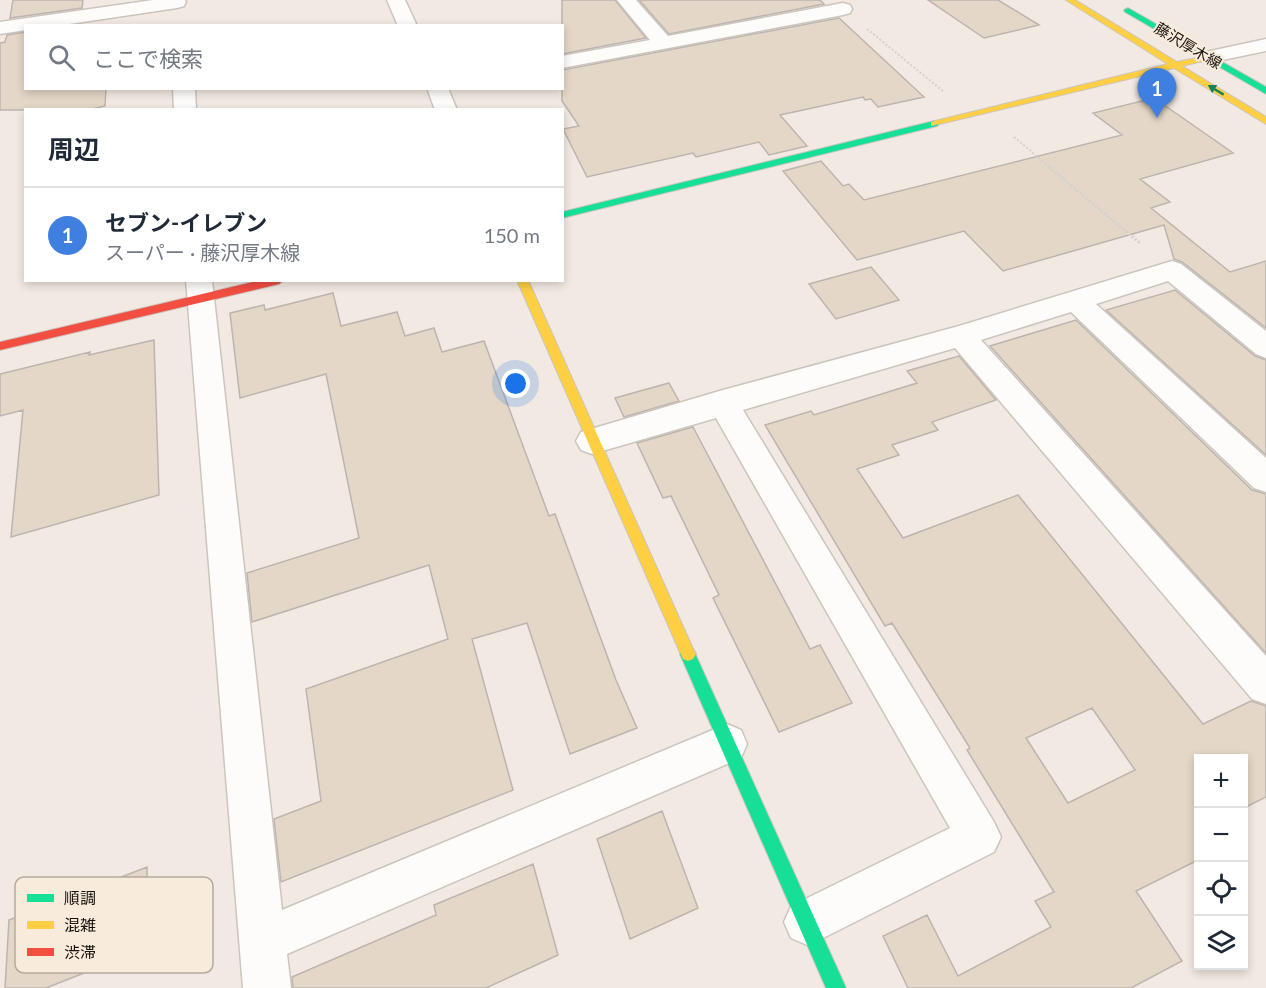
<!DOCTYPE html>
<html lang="ja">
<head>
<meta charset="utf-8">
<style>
	:root { --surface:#fff; --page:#f6f6f7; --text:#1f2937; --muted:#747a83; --line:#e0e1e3; --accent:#635d57 }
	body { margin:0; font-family:Lato,"Noto Sans JP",sans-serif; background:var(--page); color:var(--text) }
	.controls { position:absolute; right:18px; bottom:18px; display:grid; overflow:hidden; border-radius:0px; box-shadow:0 3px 9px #0003 }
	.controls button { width:54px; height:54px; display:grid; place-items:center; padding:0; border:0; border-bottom:2px solid var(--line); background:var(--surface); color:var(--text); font:30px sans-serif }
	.you { position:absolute; left:516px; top:384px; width:21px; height:21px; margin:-15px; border:4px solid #fff; border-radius:50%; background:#1a73e8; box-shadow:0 0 0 9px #1a73e833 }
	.badge { display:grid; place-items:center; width:39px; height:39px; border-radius:50%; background:var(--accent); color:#fff; font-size:20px; font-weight:700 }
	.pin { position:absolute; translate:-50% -50px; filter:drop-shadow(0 2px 3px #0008) }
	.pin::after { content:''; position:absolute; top:32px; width:21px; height:18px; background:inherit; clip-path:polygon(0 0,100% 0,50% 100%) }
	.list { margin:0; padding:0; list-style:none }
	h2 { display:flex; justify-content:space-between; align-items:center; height:78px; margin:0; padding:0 24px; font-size:26px }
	h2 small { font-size:20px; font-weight:400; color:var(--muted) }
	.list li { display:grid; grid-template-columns:39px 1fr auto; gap:18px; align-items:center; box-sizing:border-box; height:96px; padding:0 24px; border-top:2px solid var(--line) }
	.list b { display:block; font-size:22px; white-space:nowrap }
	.list p { margin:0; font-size:20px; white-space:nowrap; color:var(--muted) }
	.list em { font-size:20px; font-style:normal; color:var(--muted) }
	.icon { flex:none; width:33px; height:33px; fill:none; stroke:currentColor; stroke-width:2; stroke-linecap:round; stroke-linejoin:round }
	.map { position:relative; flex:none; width:1266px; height:988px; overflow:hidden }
	.search { position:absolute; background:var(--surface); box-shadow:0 3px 9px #0003; left:24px; top:24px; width:540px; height:66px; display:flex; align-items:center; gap:15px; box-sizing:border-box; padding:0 21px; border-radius:0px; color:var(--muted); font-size:22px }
	.panel { position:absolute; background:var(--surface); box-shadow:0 3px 9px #0003; left:24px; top:108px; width:540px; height:174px; border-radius:0px }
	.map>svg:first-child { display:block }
	.building { fill:#e4d7c7; stroke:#bcb5af; stroke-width:1.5; fill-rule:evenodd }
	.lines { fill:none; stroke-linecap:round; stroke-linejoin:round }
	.street-casing { stroke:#cbc5be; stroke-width:3 }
	.fast-casing { stroke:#cbc5be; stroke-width:2 }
	.slow-casing { stroke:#cbc5be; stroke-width:2 }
	.jam-casing { stroke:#cbc5be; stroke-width:2 }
	.path-far1 { stroke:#d3d1cf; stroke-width:2; stroke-dasharray:2 2; stroke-linecap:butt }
	.path { stroke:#d3d1cf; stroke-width:3; stroke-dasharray:2 2; stroke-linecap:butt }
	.street { fill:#fdfcfb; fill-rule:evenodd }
	.fast { fill:#16e098; fill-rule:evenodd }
	.slow { fill:#ffcf43; fill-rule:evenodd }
	.jam { fill:#f24e42; fill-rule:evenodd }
	.oneway { fill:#168359 }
	.labels { text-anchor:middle; stroke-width:4.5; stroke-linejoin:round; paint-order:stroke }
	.far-street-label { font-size:15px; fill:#16110c; stroke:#f9ebdb }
	.key { fill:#f9ebdb; stroke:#b5aa9d; stroke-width:1.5 }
	.key-label { font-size:16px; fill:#16110c }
</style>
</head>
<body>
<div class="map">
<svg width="1266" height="988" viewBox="0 0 1266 988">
	<rect width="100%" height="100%" fill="#f2eae2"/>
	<path class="building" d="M13 0H83L82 8 10 18Z
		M562 0H615L646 38 562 54Z
		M639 0H820L824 4 669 34Z
		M928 0H998L1039 25 984 38Z
		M839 18 924 97 878 107 871 99 865 100 863 97 780 115 807 146 769 155 759 142 696 157 693 153 587 177 563 129 579 126 562 101V70Z
		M26 32V88H106L105 106 88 110H0V43L5 42 7 35Z
		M1154 98 1233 153 1140 179 1170 202 1151 208 1230 272 1266 261V328L1182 262 1174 259 1164 225 1003 271 964 231 857 260 783 171 821 161 843 186 849 184 864 200 1122 135 1093 113Z
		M871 267 899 300 836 319 809 284Z
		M1175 290 1255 356 1266 360V455L1106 310Z
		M333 293 341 326 397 312 405 336 434 328 442 352 484 341 549 516 555 514 616 680 637 728 570 754 527 623 472 639 513 790 281 882 274 819 321 801 306 689 448 639 429 565 252 622 247 573 359 538 326 374 240 398 230 313 264 305 265 310Z
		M1076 320 1252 490 1266 494V653L990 346Z
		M154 340 159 495 11 537 23 410 0 416V374L90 352 89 355Z
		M959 356 996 400 932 422 938 430 892 445 899 455 857 469 903 538 1018 495 1203 724 1251 701 1266 706V797L1244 808V759H1198V860L1136 891 1182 961 1131 988H908L883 936 927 915 958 976 1051 927 1035 901 1054 892 967 750 970 748 892 623 885 626 765 425 811 411 814 415 917 383 907 371ZM1092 708 1135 770 1068 803 1026 738Z
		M669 383 679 401 624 417 615 398Z
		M693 427 810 649 820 645 852 703 779 732 713 598 719 595 671 496 663 498 637 443Z
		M662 811 698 908 630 939 597 839Z
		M533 864 558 955 486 988H293L292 977 436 915 434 905Z
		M147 867 148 948 46 988H5L9 920Z"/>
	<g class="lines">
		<defs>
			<path id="street" d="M153 0H185L186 2 184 6 177 8 56 26H26V30L0 34V22Z
				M387 0H405L417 26H398Z
				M617 0H636L668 36 843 3 850 5 852 9 850 13 843 15 562 68V56L650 40Z
				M1266 39V51L1208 63 1201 61 1198 57 1201 53Z
				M173 88H195L196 110H174Z
				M427 88H448L457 110H435Z
				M1172 261 1181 264 1266 331V358L1256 354 1168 281 1096 304 1266 458V492L1254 488 1071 312 981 340 1266 656V704L1252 699 955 348 743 410 994 822 1001 837 994 852 823 938 807 945 791 938 784 922 791 906 950 828 716 418 592 454 581 450 576 441 581 432 723 390 959 326Z
				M186 280H212L282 910 727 724 741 730 747 744 741 758 287 954 291 988H243Z"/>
			<path id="fast" d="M1128 8 1266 87V94L1125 12 1124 10Z
				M934 121 939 124 937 126 562 218V212Z
				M688 647 693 649 846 988H826L680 654 683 649Z"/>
			<path id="slow" d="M1066 0H1075L1177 62 1211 55V59L1182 66 1266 117V124L1174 68 931 126V122L1168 64Z
				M517 280H528L693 649 696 654 693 659 688 661 683 659Z"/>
			<path id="jam" d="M261 280H284L279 284 0 350V342Z"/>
		</defs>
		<use href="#street" class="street-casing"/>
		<use href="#fast" class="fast-casing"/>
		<use href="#slow" class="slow-casing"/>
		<use href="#jam" class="jam-casing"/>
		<path class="path-far1" d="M867 29 943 91
			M1014 137 1051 168"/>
		<path class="path" d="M1049 167 1141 244"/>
		<use href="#street" class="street"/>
		<use href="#fast" class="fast"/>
		<use href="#slow" class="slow"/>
		<use href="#jam" class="jam"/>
	</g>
	<defs><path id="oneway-solid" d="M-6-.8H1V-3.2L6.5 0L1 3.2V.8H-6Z" transform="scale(1.5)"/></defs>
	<use class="oneway" href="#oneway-solid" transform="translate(1216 90) rotate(-149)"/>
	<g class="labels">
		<g class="far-street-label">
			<text transform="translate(1188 46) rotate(31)" y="5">藤沢厚木線</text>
		</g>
	</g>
	<rect x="15" y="877" width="198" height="96" rx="9" class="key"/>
	<rect x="27" y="894" width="27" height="8" fill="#16e098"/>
	<rect x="27" y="921" width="27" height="8" fill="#ffcf43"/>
	<rect x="27" y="948" width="27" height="8" fill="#f24e42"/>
	<g class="key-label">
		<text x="64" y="904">順調</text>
		<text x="64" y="931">混雑</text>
		<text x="64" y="958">渋滞</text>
	</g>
</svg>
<div class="controls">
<button>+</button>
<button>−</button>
<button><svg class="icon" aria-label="locate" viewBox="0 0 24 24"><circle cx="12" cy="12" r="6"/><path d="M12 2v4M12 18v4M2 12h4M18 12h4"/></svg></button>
<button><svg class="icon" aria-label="layers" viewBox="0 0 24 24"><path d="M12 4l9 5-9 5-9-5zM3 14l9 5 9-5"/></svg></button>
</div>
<div class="you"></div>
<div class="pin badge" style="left:1157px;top:118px;background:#3f7fe0">1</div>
<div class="search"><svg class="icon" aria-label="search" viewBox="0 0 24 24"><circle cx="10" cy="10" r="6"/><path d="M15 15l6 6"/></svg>ここで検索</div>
<section class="panel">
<h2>周辺<small></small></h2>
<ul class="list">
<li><span class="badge" style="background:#3f7fe0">1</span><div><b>セブン-イレブン</b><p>スーパー · 藤沢厚木線</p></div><em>150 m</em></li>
</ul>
</section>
</div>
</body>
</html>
